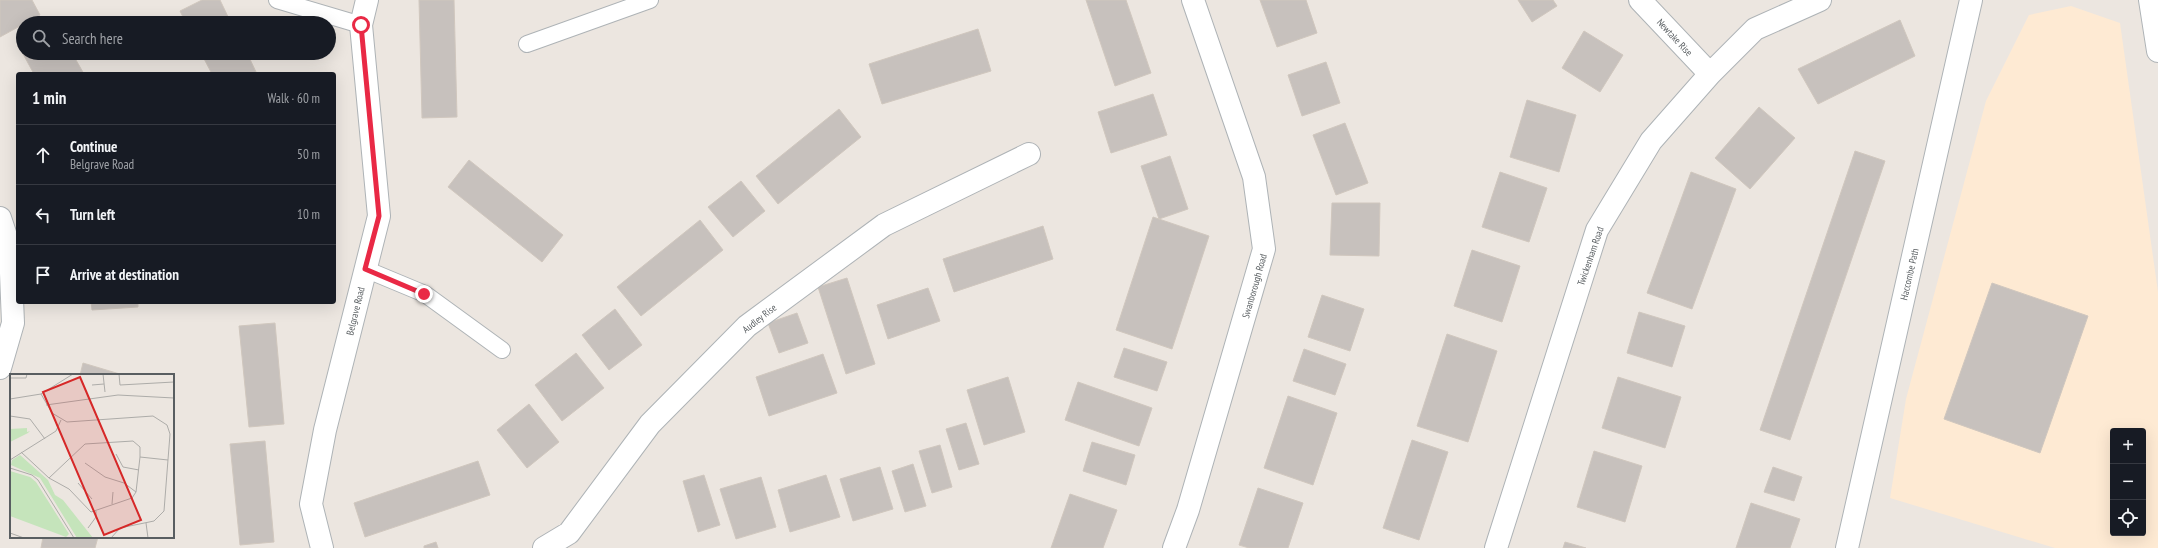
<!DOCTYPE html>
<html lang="en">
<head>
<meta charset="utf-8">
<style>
	:root { --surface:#171b24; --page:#20242c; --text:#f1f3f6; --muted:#9ea1a6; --line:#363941 }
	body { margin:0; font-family:"PT Sans Narrow",sans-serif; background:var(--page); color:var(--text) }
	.controls { position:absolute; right:12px; bottom:12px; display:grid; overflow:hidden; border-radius:4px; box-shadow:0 4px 16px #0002 }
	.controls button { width:36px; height:36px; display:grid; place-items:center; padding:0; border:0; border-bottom:1px solid var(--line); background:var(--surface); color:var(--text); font:20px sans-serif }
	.stop { position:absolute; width:12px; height:12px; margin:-9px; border:3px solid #e92945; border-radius:50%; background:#fff }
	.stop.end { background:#e92945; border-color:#fff; box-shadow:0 1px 4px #0008 }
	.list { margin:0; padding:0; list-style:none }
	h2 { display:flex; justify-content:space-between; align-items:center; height:52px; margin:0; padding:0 16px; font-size:17px }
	h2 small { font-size:13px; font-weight:400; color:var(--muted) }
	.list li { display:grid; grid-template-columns:26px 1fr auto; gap:12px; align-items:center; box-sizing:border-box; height:60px; padding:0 16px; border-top:1px solid var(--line) }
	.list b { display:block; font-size:15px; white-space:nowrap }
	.list p { margin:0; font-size:13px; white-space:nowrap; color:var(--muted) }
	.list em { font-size:13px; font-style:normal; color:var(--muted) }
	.icon { flex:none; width:22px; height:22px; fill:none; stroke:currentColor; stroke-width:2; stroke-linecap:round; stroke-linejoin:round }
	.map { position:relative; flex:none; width:2158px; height:548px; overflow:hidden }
	.search { position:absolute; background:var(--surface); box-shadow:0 4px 16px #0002; left:16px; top:16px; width:320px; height:44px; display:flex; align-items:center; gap:10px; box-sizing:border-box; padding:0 14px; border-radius:22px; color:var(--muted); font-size:15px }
	.panel { position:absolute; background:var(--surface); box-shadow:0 4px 16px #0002; left:16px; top:72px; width:320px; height:232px; border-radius:4px }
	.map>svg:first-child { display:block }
	.commercial { fill:#feead3; fill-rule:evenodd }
	.building { fill:#c7c1bd; stroke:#d0c7be }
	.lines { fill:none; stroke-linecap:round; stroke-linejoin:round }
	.service-casing { stroke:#aeb3b6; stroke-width:18 }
	.minor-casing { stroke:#aeb3b6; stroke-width:24 }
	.tertiary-casing { stroke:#aeb3b6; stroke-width:24 }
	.service { stroke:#fff; stroke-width:16 }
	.minor { stroke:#fff; stroke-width:22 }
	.tertiary { stroke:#fff; stroke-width:22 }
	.route { stroke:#e92945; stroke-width:5 }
	.labels { text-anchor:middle; stroke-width:3.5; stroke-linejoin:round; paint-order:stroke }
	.street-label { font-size:10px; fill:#595e61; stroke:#fff }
	.inset-road { fill:none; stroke:#adaca9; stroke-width:1 }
	.view { fill:#d62828; fill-opacity:0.15; stroke:#d62828; stroke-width:2 }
	.inset-edge { fill:none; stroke:#595e61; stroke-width:2 }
</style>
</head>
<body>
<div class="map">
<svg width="2158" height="548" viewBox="0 0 2158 548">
	<rect width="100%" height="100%" fill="#ece6e0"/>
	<path class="commercial" d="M2071 6 2120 23 2158 292V548H2055L1890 498 1906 399 1986 101 2029 15ZM2113 431H2143V533H2113Z"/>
	<path class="building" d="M0 0H32L40 15 0 37Z
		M202 0H220L231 23H186L180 11Z
		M419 0H454L457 117 422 118Z
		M1086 0H1126L1151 73 1115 86Z
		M1260 0H1306L1317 33 1277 47Z
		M1518 0H1553L1557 6 1532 22Z
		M1900 20 1915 56 1818 104 1798 69Z
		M978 29 991 71 882 104 869 64Z
		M1584 31 1623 55 1600 92 1562 68Z
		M22 52 72 53 84 74H34Z
		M201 53H247L257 74H212Z
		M1326 62 1340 103 1302 116 1288 75Z
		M1153 94 1167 135 1111 153 1098 112Z
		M1527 100 1576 115 1559 172 1510 157Z
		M1759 107 1795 138 1750 189 1715 158Z
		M839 109 861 137 778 204 756 176Z
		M1345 123 1368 183 1336 195 1313 135Z
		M1855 151 1885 161 1790 440 1760 430Z
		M1170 156 1188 209 1159 219 1141 166Z
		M469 160 563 235 542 262 448 187Z
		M1500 172 1547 188 1529 242 1482 227Z
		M1691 172 1736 189 1692 309 1647 293Z
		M741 181 765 211 733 237 708 207Z
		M1332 203H1380L1379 256 1330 255Z
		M1153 217 1209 236 1172 349 1116 330Z
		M700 220 723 250 641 316 617 287Z
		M1043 226 1053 259 954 292 943 259Z
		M1472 250 1520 266 1502 322 1454 306Z
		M847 278 875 364 846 374 818 287Z
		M1992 283 2088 316 2040 453 1944 419Z
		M928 288 940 321 888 339 877 305Z
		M1322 295 1364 309 1350 351 1308 337Z
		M91 302H138V307L92 310Z
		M615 309 642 345 609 370 582 335Z
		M1639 312 1685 326 1672 367 1627 353Z
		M797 313 808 343 779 353 768 323Z
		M275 323 284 424 249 427 239 326Z
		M1447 334 1497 351 1468 442 1417 426Z
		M1124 348 1167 362 1157 391 1114 377Z
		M1304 349 1346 364 1335 395 1293 381Z
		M576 353 604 388 562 421 535 385Z
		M823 354 837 393 769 416 756 377Z
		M83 363 123 375H80Z
		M1008 377 1025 432 984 445 967 390Z
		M1618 377 1681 397 1665 448 1602 428Z
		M1078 382 1152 408 1139 446 1065 420Z
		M1288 396 1337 413 1313 485 1264 468Z
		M529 404 559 442 527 468 497 430Z
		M966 423 979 464 959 470 946 429Z
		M1412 440 1448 452 1419 540 1383 528Z
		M265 441 274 542 240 545 230 444Z
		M1092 442 1135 455 1126 485 1083 471Z
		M940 445 952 487 932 493 919 451Z
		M1594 451 1642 466 1625 522 1577 507Z
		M478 461 490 495 365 537 354 503Z
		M913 464 926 506 905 512 892 471Z
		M880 467 893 509 853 521 840 479Z
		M1773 467 1802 477 1794 501 1764 492Z
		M704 475 720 525 698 532 683 481Z
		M826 475 840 517 790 532 778 490Z
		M761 477 776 527 736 539 720 489Z
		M1258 488 1303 503 1288 548H1249L1239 545Z
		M1070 494 1117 510 1103 548H1051Z
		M1751 503 1800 519 1790 548H1736Z
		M43 537H98L95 548H41Z
		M436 542 438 548H424V546Z
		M1565 542 1586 548H1563Z"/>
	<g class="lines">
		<defs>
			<path id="service" d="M277 0 361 25
				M527 44 650 0
				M365 269 425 294 502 350"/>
			<path id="minor" d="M1640 0 1710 74
				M0 218 10 248 13 323 0 368
				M322 548 311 504 325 430 379 216 361 25 367 0
				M544 548 569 533 650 424 747 326 884 225 1029 154
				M1174 548 1188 510 1264 249 1254 177 1193 0
				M1496 548 1597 230 1651 141 1710 74 1755 29 1820 0
				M1847 548 1971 0"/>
			<path id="tertiary" d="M2150 0 2158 51"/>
		</defs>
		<use href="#service" class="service-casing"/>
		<use href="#minor" class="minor-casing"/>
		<use href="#tertiary" class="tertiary-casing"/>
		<use href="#service" class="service"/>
		<use href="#minor" class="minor"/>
		<use href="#tertiary" class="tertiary"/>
	</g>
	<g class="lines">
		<path class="route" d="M361 25 379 216 365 269 424 294"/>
	</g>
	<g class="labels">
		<g class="street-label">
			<text transform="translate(1675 37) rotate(47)" y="4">Newtake Rise</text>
			<text transform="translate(1590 256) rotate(-71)" y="4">Twickenham Road</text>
			<text transform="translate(1909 274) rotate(-77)" y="4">Haccombe Path</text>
			<text transform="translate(1254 286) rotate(-74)" y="4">Swanborough Road</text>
			<text transform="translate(355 311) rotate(-76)" y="4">Belgrave Road</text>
			<text transform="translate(759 318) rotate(-38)" y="4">Audley Rise</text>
		</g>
	</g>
	<g transform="translate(10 374)">
		<rect width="164" height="164" fill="#ece6e0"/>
		<path d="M17 54V58L20 57 18 59 0 68V55ZM10 81 38 106 45 121 53 126 83 164H67L30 104 1 91 2 86ZM0 97 20 103 26 108 59 160 56 163 0 142Z" fill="#c5e4bb"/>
		<path class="inset-road" d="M93 0 95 18M109 0 110 11 164 8M0 4H16L17 0M82 11 94 10M31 20 42 39 57 48 143 42 157 51 160 60 154 137 144 147 110 154 101 164M0 25 31 20 63 0M36 31 108 21 164 24M0 42 20 45 35 65M11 78 39 104 59 115 81 138 122 124 126 118 130 83M106 80 113 93 129 96M0 86 46 57 51 46M75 89 95 103 114 109 126 118M0 94 22 101 28 106 64 164M39 104 75 70 123 67 130 73V83L158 86M68 109 82 125M102 130 103 118M136 149 138 164M78 154 86 143V137M0 159 14 164"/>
		<path class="view" d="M70 3 131 146 94 161 33 18Z"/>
		<rect width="164" height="164" class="inset-edge"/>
	</g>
</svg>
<div class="controls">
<button>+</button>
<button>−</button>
<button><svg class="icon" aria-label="locate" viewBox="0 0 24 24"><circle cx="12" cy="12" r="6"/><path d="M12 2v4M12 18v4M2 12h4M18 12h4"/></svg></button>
</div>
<div class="stop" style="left:361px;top:25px"></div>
<div class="stop end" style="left:424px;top:294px"></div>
<div class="search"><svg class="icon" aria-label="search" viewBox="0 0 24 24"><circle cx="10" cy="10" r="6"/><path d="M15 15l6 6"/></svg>Search here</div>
<section class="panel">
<h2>1 min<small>Walk · 60 m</small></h2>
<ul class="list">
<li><svg class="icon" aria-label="ahead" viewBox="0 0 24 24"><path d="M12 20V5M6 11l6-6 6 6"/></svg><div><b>Continue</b><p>Belgrave Road</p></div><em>50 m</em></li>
<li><svg class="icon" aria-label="left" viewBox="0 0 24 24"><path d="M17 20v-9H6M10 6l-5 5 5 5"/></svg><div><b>Turn left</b></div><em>10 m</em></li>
<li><svg class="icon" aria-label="arrive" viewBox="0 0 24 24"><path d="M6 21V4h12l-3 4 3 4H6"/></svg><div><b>Arrive at destination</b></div></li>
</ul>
</section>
</div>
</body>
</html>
